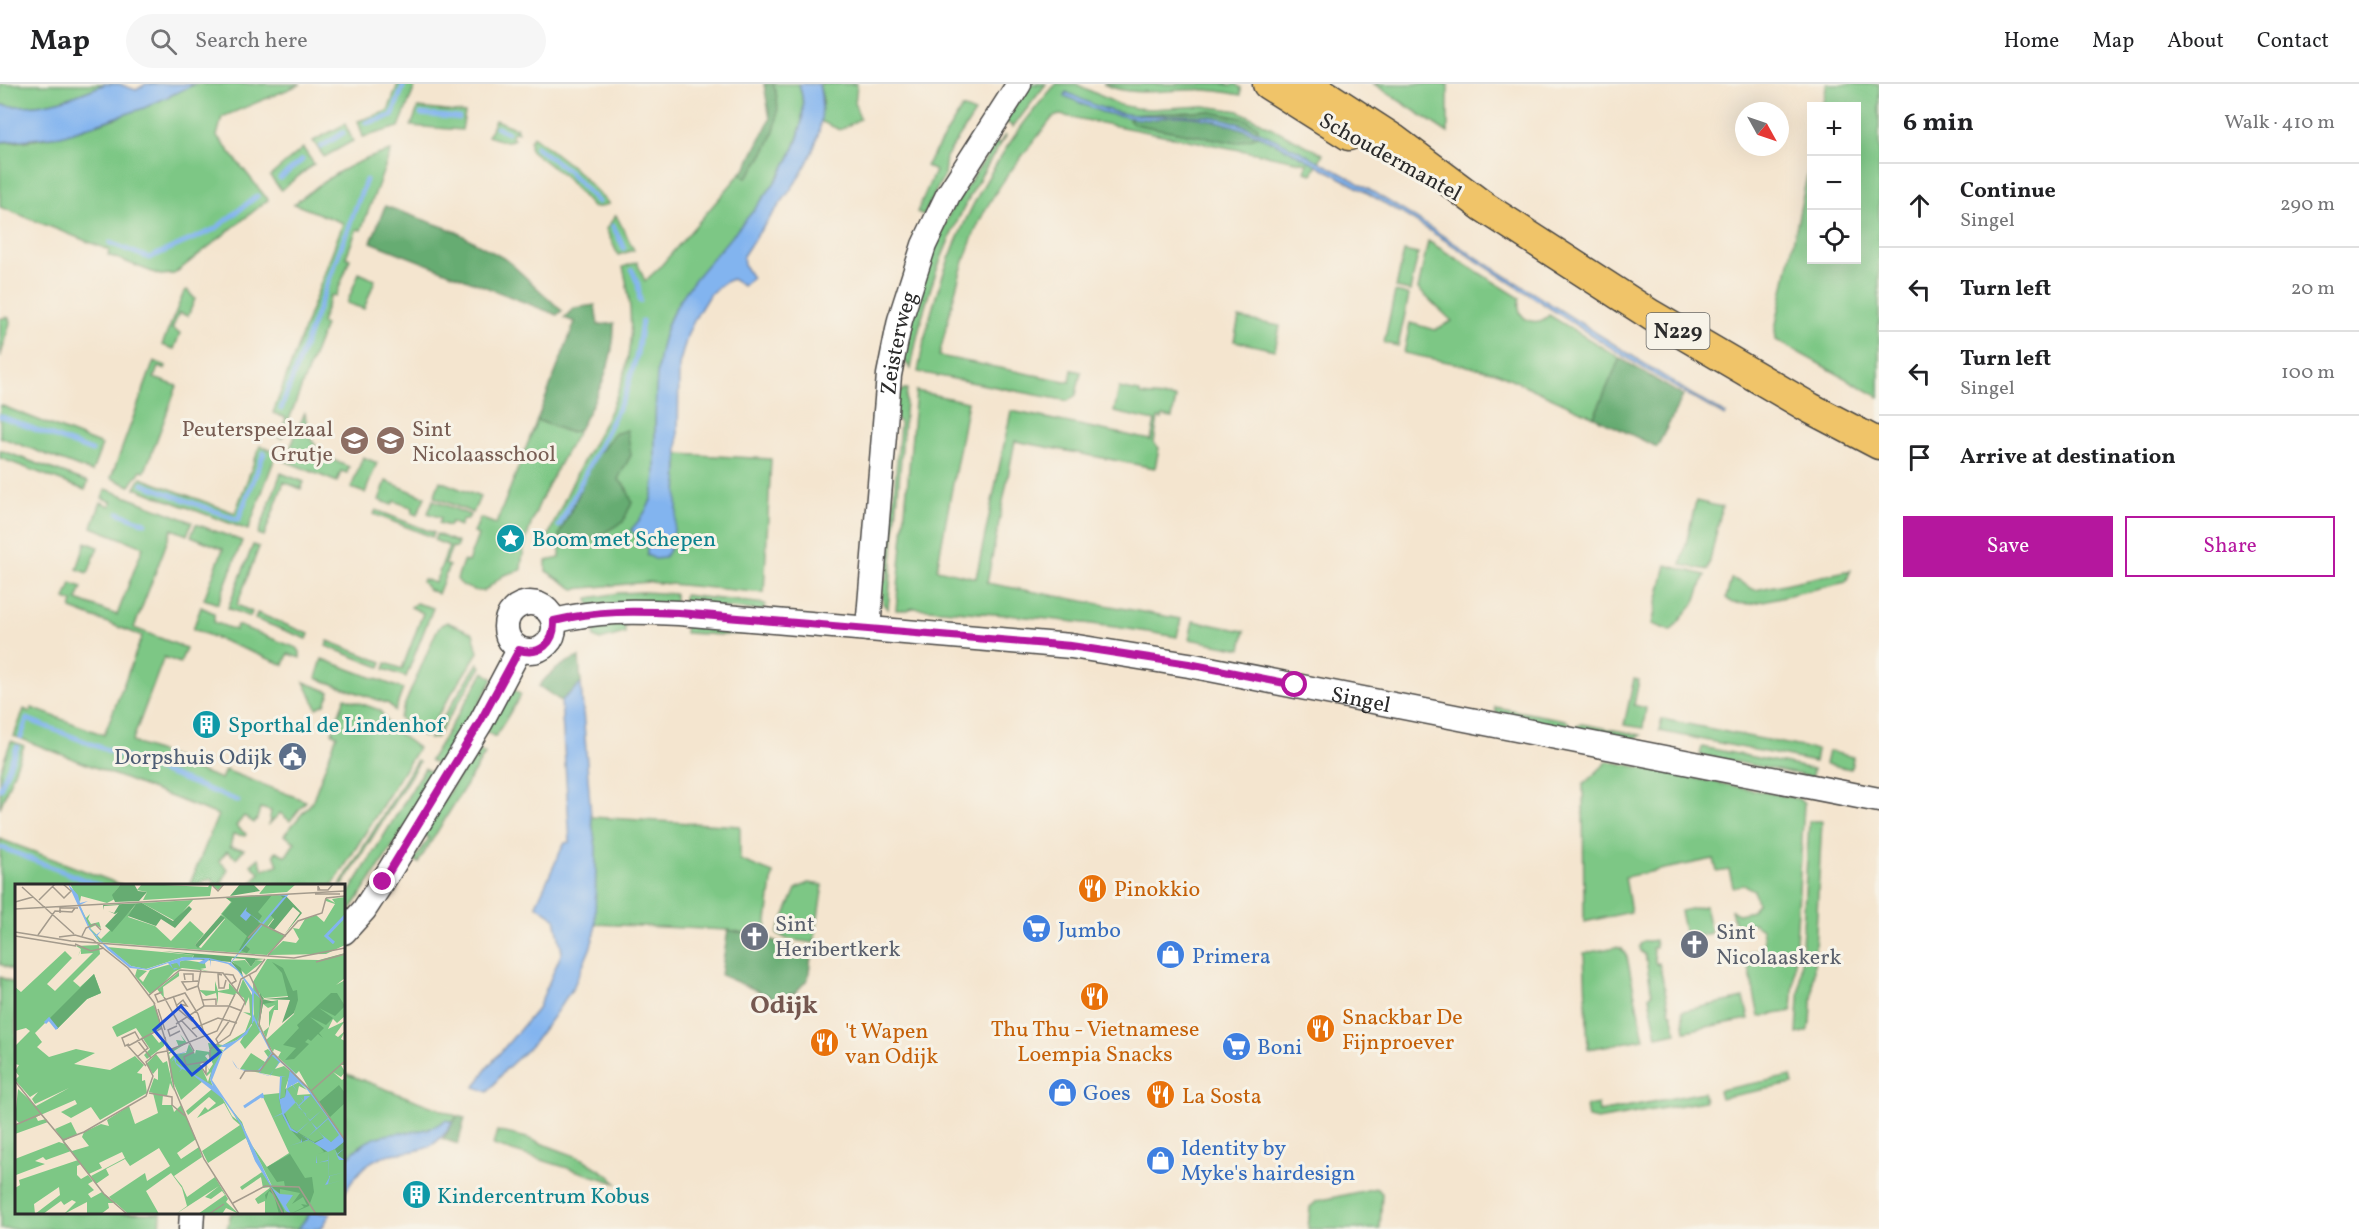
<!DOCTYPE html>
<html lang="en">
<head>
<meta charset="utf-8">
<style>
	:root { --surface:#fff; --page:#f6f6f6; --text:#202124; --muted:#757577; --line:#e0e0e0; --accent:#b5179e }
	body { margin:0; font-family:Vollkorn,serif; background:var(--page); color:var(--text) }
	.controls { position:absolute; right:18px; top:18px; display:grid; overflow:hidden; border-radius:0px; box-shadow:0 6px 24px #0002 }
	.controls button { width:54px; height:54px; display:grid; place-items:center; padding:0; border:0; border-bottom:2px solid var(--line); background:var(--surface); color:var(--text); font:30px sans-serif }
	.compass { position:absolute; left:1735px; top:18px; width:54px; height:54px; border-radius:50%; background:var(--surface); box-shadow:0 6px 24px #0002; rotate:130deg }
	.stop { position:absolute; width:18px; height:18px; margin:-14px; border:4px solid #b5179e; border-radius:50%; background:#fff }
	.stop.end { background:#b5179e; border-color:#fff; box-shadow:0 2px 6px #0008 }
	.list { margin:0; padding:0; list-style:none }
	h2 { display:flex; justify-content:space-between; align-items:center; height:78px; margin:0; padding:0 24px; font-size:26px }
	h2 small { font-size:20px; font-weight:400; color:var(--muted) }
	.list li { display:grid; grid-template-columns:39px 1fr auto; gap:18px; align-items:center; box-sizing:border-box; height:84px; padding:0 24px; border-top:2px solid var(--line) }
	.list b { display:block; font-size:22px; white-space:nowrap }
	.list p { margin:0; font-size:20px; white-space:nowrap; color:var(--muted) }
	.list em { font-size:20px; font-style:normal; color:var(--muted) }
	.actions { display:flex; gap:12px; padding:18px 24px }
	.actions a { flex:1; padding:14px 0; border:2px solid var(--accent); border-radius:0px; text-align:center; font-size:21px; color:var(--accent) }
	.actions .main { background:var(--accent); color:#fff }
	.icon { flex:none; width:33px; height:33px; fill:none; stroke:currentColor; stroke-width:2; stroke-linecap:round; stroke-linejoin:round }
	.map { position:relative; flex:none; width:1879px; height:1145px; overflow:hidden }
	header { display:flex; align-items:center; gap:36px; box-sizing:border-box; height:84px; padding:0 30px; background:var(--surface); border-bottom:2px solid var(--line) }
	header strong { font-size:28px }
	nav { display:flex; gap:33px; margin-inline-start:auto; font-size:21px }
	.search { width:420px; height:54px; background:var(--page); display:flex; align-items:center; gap:15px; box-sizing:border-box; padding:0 21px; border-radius:33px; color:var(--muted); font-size:22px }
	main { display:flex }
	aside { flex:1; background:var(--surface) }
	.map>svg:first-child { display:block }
	.green { fill:#7dc785; stroke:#547958; stroke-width:1.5; fill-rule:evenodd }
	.forest { fill:#66ac72; stroke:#486c4e; stroke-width:1.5 }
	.water { fill:#82b4ef; stroke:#56708d; stroke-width:1.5 }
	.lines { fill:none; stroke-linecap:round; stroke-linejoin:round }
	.stream { stroke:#82b4ef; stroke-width:5 }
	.tertiary-casing { stroke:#494744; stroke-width:27 }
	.primary-casing { stroke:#494744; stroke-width:33 }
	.tertiary { stroke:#fff; stroke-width:24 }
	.primary { stroke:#f0c469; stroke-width:30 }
	.route { stroke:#b5179e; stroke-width:8 }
	.labels { text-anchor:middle; stroke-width:6; stroke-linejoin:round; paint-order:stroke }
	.shield { fill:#f7f3e8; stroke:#686764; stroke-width:1.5 }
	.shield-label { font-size:21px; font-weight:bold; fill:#2b2b2b }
	.street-label { font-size:22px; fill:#2b2b2b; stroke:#f7f3e8 }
	.education-label { font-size:22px; fill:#785e54; stroke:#f7f3e8; text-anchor:end }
	.culture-label { font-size:22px; fill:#0d838f; stroke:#f7f3e8; text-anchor:start }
	.service-label { font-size:22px; fill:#4e5e75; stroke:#f7f3e8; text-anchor:end }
	.food-label { font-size:22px; fill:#c56008; stroke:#f7f3e8; text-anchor:start }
	.worship-label { font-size:22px; fill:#5b616d; stroke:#f7f3e8; text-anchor:start }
	.shop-label { font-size:22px; fill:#366cbe; stroke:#f7f3e8; text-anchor:start }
	.quarter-label { font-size:26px; font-weight:bold; fill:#755850; stroke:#f7f3e8 }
	.inset-river { fill:none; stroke:#82b4ef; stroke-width:3 }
	.inset-road { fill:none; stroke:#a49b8d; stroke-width:1.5 }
	.view { fill:#1d4ed8; fill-opacity:0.15; stroke:#1d4ed8; stroke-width:3 }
	.inset-edge { fill:none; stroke:#2b2b2b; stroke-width:3 }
</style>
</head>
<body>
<header>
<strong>Map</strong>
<div class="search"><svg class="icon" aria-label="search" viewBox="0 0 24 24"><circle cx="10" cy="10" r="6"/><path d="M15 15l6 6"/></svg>Search here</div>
<nav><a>Home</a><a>Map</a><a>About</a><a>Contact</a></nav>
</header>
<main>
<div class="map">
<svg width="1879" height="1145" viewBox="0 0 1879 1145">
	<rect width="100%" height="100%" fill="#f7f3e8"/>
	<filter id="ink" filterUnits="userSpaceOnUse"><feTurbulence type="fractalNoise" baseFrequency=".0167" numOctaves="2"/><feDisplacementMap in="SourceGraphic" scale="12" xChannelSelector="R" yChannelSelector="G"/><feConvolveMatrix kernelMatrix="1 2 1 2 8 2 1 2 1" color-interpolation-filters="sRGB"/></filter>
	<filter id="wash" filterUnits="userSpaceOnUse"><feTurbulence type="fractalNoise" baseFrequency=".008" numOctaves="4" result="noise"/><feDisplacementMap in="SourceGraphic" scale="24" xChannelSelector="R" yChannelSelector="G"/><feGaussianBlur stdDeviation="1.35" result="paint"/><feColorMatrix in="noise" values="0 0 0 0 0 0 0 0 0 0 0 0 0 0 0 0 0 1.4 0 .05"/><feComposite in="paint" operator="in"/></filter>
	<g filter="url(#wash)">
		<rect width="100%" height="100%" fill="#f4e5cf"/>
		<path class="green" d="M0 0H105C67 16 42 25 0 21Z
			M195 0H301L222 33 217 52 268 116 174 190 160 191 108 171 109 166 0 123V58C63 60 139 26 195 0Z
			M398 0H416L399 43 363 53 358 37 388 27Z
			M773 0H799C825 77 712 163 676 223 653 261 656 323 655 366 655 382 656 399 651 415 648 427 639 437 631 446L647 452V471L677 428 678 370 771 375 764 509 649 498 574 505 546 487V477L560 474V465L555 462 548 453C557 431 567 410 577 389 597 351 624 310 629 266 633 237 630 211 623 183L637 178 645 197 659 184 740 90 746 94C768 68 786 34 773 0ZM614 350 631 371 617 395 559 451 596 370 602 366Z
			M819 0H857L855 20 860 35 840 46 820 37 823 16Z
			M1030 0H1046L1013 43 1004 36Z
			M1056 0H1076L1120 21 1136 24 1150 25 1204 22 1239 27 1323 70 1312 90 1305 88 1307 79 1060 31 1053 33C1026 68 995 102 977 143 959 184 950 229 939 272L1070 298 1072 286 1081 288 1076 311 1068 317 918 288C936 181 984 80 1056 0ZM1164 29 1237 59 1133 40 1130 36 1133 31Z
			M1103 0H1226L1230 2 1235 0 1241 4V11C1222 7 1204 5 1185 6 1157 7 1130 12 1103 0Z
			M1374 0H1448V49Z
			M1827 0H1879V313L1776 256 1775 245 1811 73 1812 176H1856V22H1822Z
			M418 24 465 29 462 46 411 42Z
			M962 24 975 29 946 73 944 91 924 131 917 128 935 87 926 82Z
			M495 36 515 44 516 43 518 49 514 48 511 52 514 55C506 60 497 55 488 52Z
			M345 40 353 57 324 73 313 57Z
			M1005 51 1006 52C958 123 925 200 911 285L902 274 918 205 950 128 996 58 999 60Z
			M533 52 574 84 609 120 599 123H592L564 92 530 66V57Z
			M303 64 314 80 281 106 270 92Z
			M391 67 361 146 357 145 346 173 350 175 336 212 331 211 321 239 325 241 282 354 279 353 286 334 273 329 343 139 294 120C327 94 351 77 391 67Z
			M616 131 634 166 618 171 606 145Z
			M1428 157 1520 214C1513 233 1535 246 1549 231L1620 274 1594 333 1496 288 1404 269 1410 239 1435 246 1452 237 1418 205Z
			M1404 167 1418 170 1410 207 1396 204Z
			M359 189 375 196 364 225 347 219Z
			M187 206 195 215 188 232 179 229 172 245 180 249 174 265 162 261 184 208Z
			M1395 208 1409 211 1398 262 1384 259Z
			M6 233 9 234 10 239 0 274V235Z
			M1239 234 1280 242 1275 266 1234 257Z
			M154 277 166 282 165 285 158 283 154 294 177 302 145 387 141 386 130 402 111 394Z
			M1119 304 1140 308V311L1176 314 1172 334 1163 332 1162 335 1158 334 1154 359 1159 364 1155 384 1015 357 987 499 1181 535 1177 553C1090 537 1002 530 913 524L907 526H896L916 307 968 318 937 485 976 494 1011 327 1151 356 1155 337 1114 328Z
			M904 305H907L888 525 883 520 881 500 887 494 900 339 895 333 896 312Z
			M0 321 102 361 92 388 0 353Z
			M305 328C308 361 319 371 349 383L347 389 341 387 337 398 285 377Z
			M537 336 568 348 578 347C555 389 524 437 521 486L504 491 484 507C475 508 461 503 457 495L463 477 468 478 478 451 474 449 480 434 496 440Z
			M260 362 277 368 248 446 135 404 141 394 235 429Z
			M0 366 88 398 85 406 0 374Z
			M363 373 377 379 365 409 351 404Z
			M281 389 304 398 301 405 284 398 264 452 258 450Z
			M386 397 425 413 417 431 412 429 413 424 394 417 392 421 379 416Z
			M440 397 480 413 473 429 434 413Z
			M106 405 192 438 187 451 172 445 134 544 186 564 180 579 164 573 132 658 195 681 194 685 221 695 225 686 306 717 290 737 280 729 269 740 271 727 260 724 257 735 254 739 244 732 236 742 246 750 245 752 233 750 230 763 244 765 236 774 227 767 219 777 228 785 221 801H215L212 794 196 801 190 800 218 731 14 652 24 625 30 628 32 624 104 651 141 555 142 552 71 525 73 518 65 515 71 499 82 503 77 516 117 531 143 463 92 443 101 418 110 422 112 418 102 414Z
			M433 416 470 431 467 436 463 435 460 442 451 438 449 442 439 439 441 434 428 429Z
			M1696 417 1722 423 1708 486 1681 481Z
			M376 426 434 449 432 453 374 430Z
			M196 440 242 457 218 520 204 515 223 465 191 452Z
			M437 450 458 459 456 464 452 463 445 480 449 482 438 510 428 505 422 498 423 495 435 499 449 462 434 456Z
			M86 458 98 463 88 489 77 485Z
			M253 461 259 463 237 521 252 528 250 533 228 524Z
			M1666 481 1705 491 1695 518 1671 547 1652 540Z
			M1851 486 1846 498 1750 520 1732 519 1726 514 1731 495C1741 496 1745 502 1755 506Z
			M643 508 675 510V520L589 521 588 514 619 509Z
			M684 511 757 519 765 520 764 527 683 520Z
			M416 519 433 524 406 593 384 585 386 579 402 585 423 529 411 523Z
			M201 523 214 529V538L235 546 237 541 297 564 300 568V574L288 570 284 581 193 545Z
			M257 529 309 550 307 555 255 535Z
			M624 535 625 549 600 556 594 553 593 536Z
			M1193 537 1245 547 1241 565 1189 555Z
			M447 538 473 549 478 568 424 653 399 634 436 548 441 541Z
			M686 538 755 544V548L724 551 685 549Z
			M328 557 382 578 380 583 326 562Z
			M322 575 403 605 395 627 389 620 316 594Z
			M478 579 481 583 436 654 429 655Z
			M484 588 493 595 442 685 430 676Z
			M1634 595 1639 596 1634 621 1646 624 1643 644 1624 641Z
			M304 598 330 608 325 620 317 624Z
			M508 602 521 611 495 653 485 647Z
			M345 614 380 626 390 643 418 664 333 801H250L260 789 251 781 259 774 263 786 278 781 274 770 276 767 286 772 295 758 284 751 312 718 337 651 332 649Z
			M1495 623 1565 636 1569 639 1568 645 1496 629Z
			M1662 635 1817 666 1815 678 1659 647Z
			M1582 640 1641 651 1630 657 1576 647 1577 641Z
			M11 657 24 662 0 724V687Z
			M1702 663 1813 685 1812 693 1700 671Z
			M476 664 485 670 418 779 414 776 429 754 423 750Z
			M1828 667 1853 673 1851 685 1825 680Z
			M417 676 419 678 343 801H340Z
			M1608 677 1799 715 1804 720 1792 927 1759 933 1748 879 1752 878 1750 868 1758 866 1764 858 1762 845 1753 839 1740 842 1736 847 1731 826 1738 830 1752 827 1757 819 1754 806 1744 801 1733 803 1729 786 1717 788 1714 775 1625 793 1631 828 1584 838 1583 701Z
			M425 684 433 690 421 710 425 713 344 836V817Z
			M591 733 740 742V776L773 789 765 853 728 846 595 840 596 763Z
			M1809 737H1822L1811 939 1807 947 1797 950Z
			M0 755 122 801 16 802V887L0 880Z
			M808 799 823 801 814 859 787 855 777 850 796 805Z
			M1705 822 1711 849 1686 855 1680 827Z
			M1655 856 1656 863 1652 864 1656 880 1659 879 1670 929H1672L1676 948 1657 952 1649 913 1652 909 1645 871 1640 867 1639 863 1641 858Z
			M1616 863 1622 865 1627 873 1644 955 1588 965 1584 869Z
			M0 893 16 900V1128L161 1129 160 1145H0Z
			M1744 914 1749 935 1685 947 1682 927Z
			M344 989 457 1032 453 1038 445 1036 436 1043 360 1062 344 1077Z
			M1791 992 1793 1000 1721 1014 1719 1006Z
			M1703 1008 1705 1017 1597 1036 1588 1034 1586 1022 1598 1020 1599 1028Z
			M497 1047 527 1054 583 1075 610 1092 616 1099 493 1061Z
			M1376 1104 1382 1109 1380 1145H1308L1310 1123 1317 1117Z
			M231 1129H310L298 1145H227Z"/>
		<path class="forest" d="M764 0H773C787 35 768 68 746 94L740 90 746 83 770 35Z
			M1208 27 1246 35 1258 43V52L1237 59 1133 40 1129 36 1133 31Z
			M385 122 455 147 507 176 562 227 557 231 371 158Z
			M595 221 598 241 614 239C615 279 597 313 578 347L568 348 537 336 575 238 564 234 574 224Z
			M1620 274 1683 312 1657 363 1594 333Z
			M627 346 631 371 618 395 626 403 632 418 623 438 584 460 572 462 562 457 559 451 581 406 584 392 596 370 602 366 614 350Z
			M579 573 581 600 561 617 539 602C548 590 564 578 579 573Z
			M728 846 765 853 787 862 812 866 808 895 795 909 774 914 721 891Z
			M457 1032 465 1034 458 1060 443 1055Z"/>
		<path class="water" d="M105 0H119L136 6 146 0H195L144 24 61 52 0 58V21C42 25 67 16 105 0Z
			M799 0H819C836 70 775 119 743 172L744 181 752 194 743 202 732 195 723 199 709 211 698 229 688 249 679 281 677 428 671 463 664 474 655 475 647 471V452H638L631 446C639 437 647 427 651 416 656 399 655 382 655 366 656 320 652 264 676 223 710 161 826 79 799 0Z
			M1066 8C1085 17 1104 27 1126 30 1165 35 1204 25 1242 41 1325 74 1401 125 1476 173 1548 219 1620 263 1691 310L1726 330 1725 332C1569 246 1427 132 1266 55 1237 41 1207 32 1174 32 1167 32 1159 35 1152 35 1140 36 1127 33 1116 31 1098 29 1081 19 1065 12Z
			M581 600 591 733 596 763 595 849 590 865 573 904 552 934 531 962 505 986 488 1008 475 1003 487 984 538 924 562 868 555 834 536 821 561 766 565 759 570 758 561 617Z
			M445 1036 453 1038C426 1083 401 1057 368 1080 358 1087 350 1100 344 1110V1077C353 1068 364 1057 378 1053 400 1046 427 1051 445 1036Z
			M310 1129V1128L331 1129 321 1145H298Z"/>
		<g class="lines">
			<path class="stream" d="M421 30 459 34
				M366 39 392 32 404 0
				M497 44 507 48
				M321 63 343 49
				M536 63 567 86 598 118
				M280 94 302 76
				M613 142 624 164
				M110 159 149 174 215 145 257 112
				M632 186 638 200 640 217
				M281 325 366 96
				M0 332 92 367
				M143 400 238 436 264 369
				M119 429 145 439
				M559 442 625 311 637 270 642 237
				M21 653 27 635 238 717
				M0 705 17 663
				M0 763 100 802"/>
		</g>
	</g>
	<g filter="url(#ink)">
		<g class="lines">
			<defs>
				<g id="tertiary">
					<circle cx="530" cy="543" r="24"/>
					<path id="s1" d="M554 537C599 526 633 527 679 529L1071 562 1189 581 1879 716"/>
					<path id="s2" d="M868 545 889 291 900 236 924 161 948 111 1019 0"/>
					<path d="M344 848 364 826 390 786 481 638 519 566"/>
					<path d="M191 1145 192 1128"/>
				</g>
				<path id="primary" d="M1268 0 1349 51
					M1308 0 1393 55 1484 123 1651 231 1810 324 1879 360"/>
			</defs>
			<use href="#tertiary" class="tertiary-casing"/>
			<use href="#primary" class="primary-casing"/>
			<use href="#tertiary" class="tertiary"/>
			<use href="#primary" class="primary"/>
		</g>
	</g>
	<g class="lines" filter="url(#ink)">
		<path class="route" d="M383 798 480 638 519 566C540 572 555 559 554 537 599 526 633 527 679 529L1071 562 1189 580 1295 601"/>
	</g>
	<defs>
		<symbol id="school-disc" viewBox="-11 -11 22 22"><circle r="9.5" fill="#8d6e63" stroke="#f7f3e8"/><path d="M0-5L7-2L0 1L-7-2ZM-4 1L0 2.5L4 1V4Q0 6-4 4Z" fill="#fff"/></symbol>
		<symbol id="sight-disc" viewBox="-11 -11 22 22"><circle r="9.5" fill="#0f9aa8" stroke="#f7f3e8"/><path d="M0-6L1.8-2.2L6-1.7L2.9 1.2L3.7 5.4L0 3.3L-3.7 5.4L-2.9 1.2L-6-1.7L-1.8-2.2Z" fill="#fff"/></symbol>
		<symbol id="building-disc" viewBox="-11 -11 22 22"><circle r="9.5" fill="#0f9aa8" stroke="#f7f3e8"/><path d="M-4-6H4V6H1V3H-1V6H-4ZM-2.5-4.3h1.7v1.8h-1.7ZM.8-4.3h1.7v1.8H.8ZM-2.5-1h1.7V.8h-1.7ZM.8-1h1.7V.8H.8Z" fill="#fff"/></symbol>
		<symbol id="civic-disc" viewBox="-11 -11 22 22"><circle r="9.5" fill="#5c6f8a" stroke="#f7f3e8"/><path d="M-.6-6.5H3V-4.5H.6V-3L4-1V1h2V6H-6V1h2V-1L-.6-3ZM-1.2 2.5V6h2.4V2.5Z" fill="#fff"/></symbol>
		<symbol id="restaurant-disc" viewBox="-11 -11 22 22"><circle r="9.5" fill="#e8710a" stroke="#f7f3e8"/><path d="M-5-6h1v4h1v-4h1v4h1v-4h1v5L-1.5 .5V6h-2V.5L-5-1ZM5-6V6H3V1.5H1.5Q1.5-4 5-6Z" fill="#fff"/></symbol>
		<symbol id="supermarket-disc" viewBox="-11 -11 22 22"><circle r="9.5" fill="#3f7fe0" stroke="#f7f3e8"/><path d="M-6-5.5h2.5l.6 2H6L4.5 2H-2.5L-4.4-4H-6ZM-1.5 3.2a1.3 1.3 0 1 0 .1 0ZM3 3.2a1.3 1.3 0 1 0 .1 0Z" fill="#fff"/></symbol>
		<symbol id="church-disc" viewBox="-11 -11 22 22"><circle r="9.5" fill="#6b7280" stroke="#f7f3e8"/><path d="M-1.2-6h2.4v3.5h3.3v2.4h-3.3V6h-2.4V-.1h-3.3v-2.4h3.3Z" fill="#fff"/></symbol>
		<symbol id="shop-disc" viewBox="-11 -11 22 22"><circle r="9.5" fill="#3f7fe0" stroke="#f7f3e8"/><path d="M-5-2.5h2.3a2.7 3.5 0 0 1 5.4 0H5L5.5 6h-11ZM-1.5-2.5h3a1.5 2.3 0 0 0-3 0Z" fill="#fff"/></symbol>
	</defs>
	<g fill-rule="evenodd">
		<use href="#school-disc" x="338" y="340" width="33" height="33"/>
		<use href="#school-disc" x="374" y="340" width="33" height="33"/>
		<use href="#sight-disc" x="494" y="438" width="33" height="33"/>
		<use href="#building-disc" x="190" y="624" width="33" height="33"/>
		<use href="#civic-disc" x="276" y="656" width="33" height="33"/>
		<use href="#restaurant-disc" x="1076" y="788" width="33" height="33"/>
		<use href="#supermarket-disc" x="1020" y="828" width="33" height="33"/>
		<use href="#church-disc" x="738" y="836" width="33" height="33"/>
		<use href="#church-disc" x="1678" y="844" width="33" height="33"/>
		<use href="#shop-disc" x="1154" y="854" width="33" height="33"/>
		<use href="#restaurant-disc" x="1078" y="896" width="33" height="33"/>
		<use href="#restaurant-disc" x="1304" y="928" width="33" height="33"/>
		<use href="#restaurant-disc" x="808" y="942" width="33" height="33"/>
		<use href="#supermarket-disc" x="1220" y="946" width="33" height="33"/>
		<use href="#shop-disc" x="1046" y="992" width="33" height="33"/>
		<use href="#restaurant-disc" x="1144" y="994" width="33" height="33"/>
		<use href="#shop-disc" x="1144" y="1060" width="33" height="33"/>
		<use href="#building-disc" x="400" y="1094" width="33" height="33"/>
	</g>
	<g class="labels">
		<rect class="shield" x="1646.5" y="229" width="63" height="36" rx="4.5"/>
		<g class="shield-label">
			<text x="1678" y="254">N229</text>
		</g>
		<g class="street-label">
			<text transform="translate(1391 72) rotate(29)" y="8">Schoudermantel</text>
			<text dy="8" stroke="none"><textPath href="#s2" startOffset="288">Zeisterweg</textPath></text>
			<text dy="8" stroke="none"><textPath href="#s1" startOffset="814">Singel</textPath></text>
		</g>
		<g class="education-label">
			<text x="333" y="352">Peuterspeelzaal<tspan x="333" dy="25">Grutje</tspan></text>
			<text x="412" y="352" text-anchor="start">Sint<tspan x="412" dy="25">Nicolaasschool</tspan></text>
		</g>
		<g class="culture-label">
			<text x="532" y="462">Boom met Schepen</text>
			<text x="228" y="648">Sporthal de Lindenhof</text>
			<text x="437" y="1119">Kindercentrum Kobus</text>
		</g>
		<g class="service-label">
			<text x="272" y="680">Dorpshuis Odijk</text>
		</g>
		<g class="food-label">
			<text x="1114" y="812">Pinokkio</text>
			<text x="1342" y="940">Snackbar De<tspan x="1342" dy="25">Fijnproever</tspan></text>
			<text x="1095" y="952" text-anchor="middle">Thu Thu - Vietnamese<tspan x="1095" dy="25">Loempia Snacks</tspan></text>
			<text x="845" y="954">'t Wapen<tspan x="845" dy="25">van Odijk</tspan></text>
			<text x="1182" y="1019">La Sosta</text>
		</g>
		<g class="worship-label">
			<text x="775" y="847">Sint<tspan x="775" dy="25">Heribertkerk</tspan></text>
			<text x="1716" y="855">Sint<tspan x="1716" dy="25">Nicolaaskerk</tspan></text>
		</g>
		<g class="shop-label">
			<text x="1058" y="853">Jumbo</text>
			<text x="1192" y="879">Primera</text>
			<text x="1257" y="970">Boni</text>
			<text x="1083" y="1016">Goes</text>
			<text x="1181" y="1071">Identity by<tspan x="1181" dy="25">Myke's hairdesign</tspan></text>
		</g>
		<g class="quarter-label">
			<text x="784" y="929">Odijk</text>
		</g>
	</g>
	<g transform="translate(15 800)">
		<rect width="330" height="330" fill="#f4e5cf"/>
		<path d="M55 0H106L99 9 104 13 92 19 66 12 65 18ZM127 0 193 3 195 0H208L203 6 197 1 195 12 128 16 132 8 122 6ZM252 0H281L272 8 244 10ZM272 10 255 31 259 34 252 43 270 52 252 71 84 58 74 44 65 22 71 34 75 30 73 35 76 40 84 38 86 44 81 41 75 44 86 55 121 21 113 33 140 42 156 57 175 37 189 50 180 61 186 64 210 35 206 30 216 18 210 13ZM330 13V61L311 70 253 71 268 57 281 59 284 55 278 44 284 45 290 35 301 31 309 38 320 20 311 17V14L320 19 317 15ZM178 16 160 37 127 19ZM84 61 85 70 58 97 65 103 79 90 86 109 72 115 42 145 34 135 20 149 27 158 22 163 34 173 61 165 80 169 59 180 95 186 120 172 129 181 122 189 127 190V197L130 196 132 209 85 236 76 223 56 234 46 228 62 220 60 216 21 233 23 237 31 235 33 238 0 250V241L4 239 0 235 3 205 21 222 54 204 20 220 17 215 23 208 15 213 0 196 4 192 0 187 4 181 0 180V162L15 147 11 144 0 147V103L6 108 50 67 57 74 32 100 40 107 78 69 66 70V66L63 72 66 65 61 62ZM92 63 147 68 179 71 176 75 168 73 131 85 116 82ZM330 69V94L321 101 330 96V132L322 139 318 135 313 145 330 137 320 151 323 153 330 147 326 155 330 157V181H326L330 188 326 193 318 188 327 196 330 194V257L324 251 330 259V330L250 329V317L243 320 240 315 256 303 248 304 246 293 227 306 225 303 247 288 257 302 236 260 252 283 274 269 247 211 265 209 266 193 225 185 236 169 250 178 253 173 249 167 253 165 265 178 260 185 269 182 276 188 270 205 284 198 292 206 284 202 282 211 297 210 284 187 281 190 263 173 266 168 259 165 258 168 251 156 279 130 282 107 273 112 249 114 244 109 248 119 263 116V126H259L251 154 243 136 245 148 230 165 225 158 239 136 238 98 252 75 304 76ZM248 120 253 124 260 121 254 128V143L248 148 244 140ZM170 76 190 79 191 84 185 85 194 87 167 84 159 88 143 105 164 88V92L148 103 149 114 142 105 135 110 120 92 122 85 132 87 124 94 128 98 135 86ZM230 76 236 83 241 76 248 77 231 91 217 77ZM228 95 238 113 237 141 231 149 222 156 203 164 208 166 195 195 198 203 208 215 217 232 222 236 216 225 227 238 241 278 231 254 193 279 187 267 225 241 218 235 209 219 182 234 190 223 193 226 201 219 194 213 173 231 171 227 197 205 188 197 166 216 156 193 153 169 156 167 152 166V158L156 165 164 163 161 156 169 157 165 150 172 159 154 170 155 175 160 170 171 169 174 160 180 170 181 166 195 168 193 159 208 161 230 148 236 132 228 128 235 129 234 113 230 122 229 114 221 109 215 121H214L219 111 203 108V120L201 109 191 112 184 106 200 107V97L203 107 214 105V99L223 109ZM193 170 198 180 194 186 191 179 194 187 191 190 192 192 196 188 193 198 185 180 194 177 190 172ZM139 121 147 143 136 149 144 159 149 155V162L132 175 129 171 135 165 121 144 102 153 97 143ZM141 170 148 179 152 177 159 207 155 199 152 212 148 211 147 221H157L159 228 166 221 181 255 162 269 166 275 184 263 187 273 159 292 167 302 172 313 200 293 213 315 211 318 224 330 211 324 207 330H183L210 311 207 307 196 315 190 313 204 302 161 330 172 322 167 304 156 289 131 307 144 330 112 329 94 313 130 289 132 297 155 282 144 264 115 282 110 275 91 285 94 291 81 300 76 292 110 274 107 268 84 279 87 284 74 290 56 267 31 276 28 273 20 277 30 280 1 291 0 298V275L44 258 50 260 40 245 56 238 62 250 49 257 57 267 74 262 67 253 69 248 86 240 94 242 92 236 114 222 120 240 143 229 138 209 134 208 139 194 143 196V184L138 190 131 180ZM63 276 66 280 62 282V291L66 295 73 291 78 297 73 300 79 306 73 310 76 314 87 308 101 319H93L94 324 86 330H72V318L49 330 61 318 57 316 49 321 46 317 28 330H0V304L5 301 4 296ZM44 303 45 311 20 330 19 320Z" fill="#7dc785" fill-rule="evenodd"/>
		<path d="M106 0H119L123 7 132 8 124 17 100 18 97 11ZM225 0H238L245 7 215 12ZM257 11 243 28 247 32 243 38 246 40 230 61 235 65 232 69 224 66 232 52 207 30 217 18 211 14ZM265 11H270L287 29 269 51 285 29 278 23 259 46 253 43 259 35 255 31 268 14ZM127 19 158 37 174 22 177 25 160 44 146 35 141 42 113 32 121 20 97 48 90 42 103 28 100 30 93 27 99 29 104 21 89 22V26L88 21ZM206 31 210 34 183 64 180 61ZM147 67 250 75 241 76 236 83 230 75 217 74 216 77 226 84 228 93 216 78 177 75 179 71ZM257 78 268 84 278 107 282 106 283 116 279 129 267 139 275 116 247 115 260 118 248 120 244 142 245 109 249 115 273 113 267 89ZM79 90 86 109 72 115 42 145 34 135ZM316 109H322L330 122 320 132 304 124 318 134 311 141 295 133 309 144 304 149 308 154 303 150 296 157 293 155 290 158 294 160 279 175 270 176 281 164 268 161 284 144 282 141ZM271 199V213L266 220 276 244 299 258 308 254 316 258 325 251 330 259V275H325L320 265 303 270 309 268 304 262 294 256 287 258 275 245 268 233 264 215 270 213ZM324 201 330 209V219L315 233 304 218ZM275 270 290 294 297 293 299 308 294 322 275 330 289 323 286 320 292 321 288 313 277 320 285 309 265 305V310L257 303 269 326V330H264L259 311 254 307 251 316 250 311 258 302 270 303 269 297 262 298 252 283Z" fill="#66ac72"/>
		<path d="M53 0 63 11 65 19 73 17 65 21 76 46 81 51 86 47 82 52 86 57 116 82 132 85 168 73 194 74 215 79 247 40 236 31 231 37 225 32 232 23 231 27 247 39 268 14 271 12 262 11 274 10 216 79 224 87 246 115 239 109 238 130 242 138 246 118 242 140 253 160 256 168 277 186 296 208 330 257 320 265 322 270 330 264 322 271 330 276H324L322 272 320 265 313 268 314 292 330 288 315 292 313 300 328 296 310 301 314 294 313 277 301 279 302 271 293 274 302 271V279L313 276V268L294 256 274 262 286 258V254L287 258 294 255 275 246 267 230 257 234 267 229 264 214 265 192 271 193H267L265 215 270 213 275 186 265 178 255 191V192H254L244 189 245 187H230L224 185 222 184 221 183 219 180 217 176 223 185 242 187 248 181 245 189 255 192 264 178 256 171 248 181 256 169 239 136 232 150 208 168 197 196 227 240 258 305 265 310 278 311 271 321 276 330 271 327 240 277 226 241 208 215 174 188 167 185 164 188 166 185 161 180 159 175 156 178 161 171 175 166 161 172V179L198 202 195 195 197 186 205 171 211 163H208L205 162 222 156 237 141V108L223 87 213 80 196 76V83L195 75 189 80 183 79 190 75 165 77V83L162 79 156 80 158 85 160 84H163L159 86 153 79 133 86 115 84 93 66 74 45ZM283 198 291 204 313 234 302 244 296 238 301 245 293 253 302 245 309 254 300 259 282 249 307 226 295 236 290 231 303 220 291 230 283 223 295 212H289V217L285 213 288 217 283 222 272 205 277 201 282 207 278 201ZM281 218 295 237 282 248 276 244 290 232 276 244 269 230ZM313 235 324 251 316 258 307 251 317 243 307 251 302 245Z" fill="#82b4ef" fill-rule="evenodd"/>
		<path class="inset-river" d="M319 59 311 52 330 32M30 139 34 135 42 145M229 223 247 211 248 214"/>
		<path class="inset-road" d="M196 0 203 7 209 0M37 2 49 14 56 7 48 0M7 3 59 50M305 6 303 2V6H313L318 0M300 10H325M311 14 330 12M24 16 40 0M0 18 18 13M0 25 330 7M45 29V24H63M0 48 56 57 279 74 330 64M23 51 40 27 57 28 60 24M0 52 61 62M67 52 71 44 80 40 86 46M44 53 60 51 78 56 113 84 140 120M233 54 246 40 271 52M60 60 76 67 89 64M253 71 283 37 307 29 311 14M301 78 330 70M186 86 183 102 189 122M209 90 218 91 221 97 216 100M234 90 247 117 244 141 257 168 296 207 330 256M207 91 203 90 204 104H209L211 96M170 96 169 90H178V97M183 97 167 98 172 106 183 102M222 107 226 95 241 87 250 75M147 108 140 111 143 118 170 109 183 130 190 152M133 112 165 86 208 89 230 118 215 151 195 165M158 112 163 125 177 137 178 133M149 113 179 167M187 116 201 115V121M139 119 150 155M161 122 168 116 172 122 165 120M143 125 150 146M166 136 182 153M161 140 189 122H214L227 127M162 142 153 146 155 152 165 147M177 145 203 134 222 139M150 153 159 204 189 275 224 330M122 156 136 174M114 160 110 162 107 154 120 148 124 155M204 161 201 155 215 136M152 167 202 147 220 110M179 168 169 173 171 181 195 177V166M122 173 133 164 126 154M185 181 191 190V179M131 182 113 162 147 144M225 195 230 187H245L258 169M0 197 26 230M296 207 330 177M134 209 157 213V221L170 232M0 241 26 230 48 256 69 248 131 212 138 192 131 178 142 169 152 167M48 257 89 310 112 330M255 303 268 330M218 319 250 302 284 303 301 330M194 330 209 320"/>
		<path class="view" d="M166 122 205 168 177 191 139 146Z"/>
		<rect width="330" height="330" class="inset-edge"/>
	</g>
</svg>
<div class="controls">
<button>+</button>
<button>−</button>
<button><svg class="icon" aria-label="locate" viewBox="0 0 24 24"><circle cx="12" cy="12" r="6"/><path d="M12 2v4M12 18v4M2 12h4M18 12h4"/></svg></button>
</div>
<svg class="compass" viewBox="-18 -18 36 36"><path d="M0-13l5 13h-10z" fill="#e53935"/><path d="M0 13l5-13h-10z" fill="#757577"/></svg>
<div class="stop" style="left:1295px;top:601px"></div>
<div class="stop end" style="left:383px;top:798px"></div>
</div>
<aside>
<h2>6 min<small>Walk · 410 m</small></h2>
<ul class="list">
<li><svg class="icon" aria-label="ahead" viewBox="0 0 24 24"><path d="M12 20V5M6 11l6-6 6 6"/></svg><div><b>Continue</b><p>Singel</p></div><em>290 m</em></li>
<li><svg class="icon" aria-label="left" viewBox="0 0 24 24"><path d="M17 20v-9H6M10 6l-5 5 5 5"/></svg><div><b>Turn left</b></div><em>20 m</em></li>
<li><svg class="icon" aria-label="left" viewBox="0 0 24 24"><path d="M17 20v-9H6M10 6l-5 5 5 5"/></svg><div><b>Turn left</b><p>Singel</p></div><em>100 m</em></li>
<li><svg class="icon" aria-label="arrive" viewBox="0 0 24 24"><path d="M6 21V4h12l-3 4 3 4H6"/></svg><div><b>Arrive at destination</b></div></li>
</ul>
<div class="actions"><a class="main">Save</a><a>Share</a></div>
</aside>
</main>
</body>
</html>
